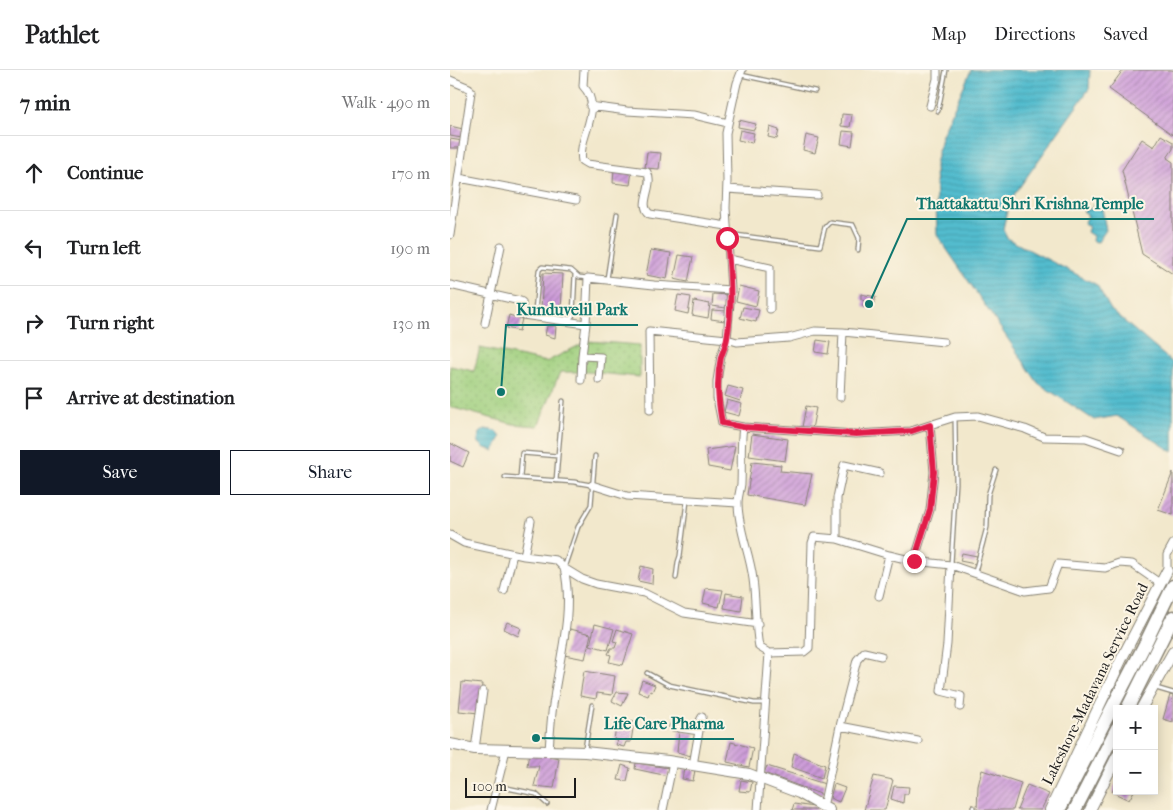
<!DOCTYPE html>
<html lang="en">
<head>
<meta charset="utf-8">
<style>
	:root { --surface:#fff; --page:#f6f6f6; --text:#202124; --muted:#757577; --line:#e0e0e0; --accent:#111827 }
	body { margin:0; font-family:"IM FELL French Canon",serif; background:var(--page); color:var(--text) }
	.controls { position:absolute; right:15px; bottom:15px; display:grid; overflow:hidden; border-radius:0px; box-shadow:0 2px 12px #0003 }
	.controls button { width:45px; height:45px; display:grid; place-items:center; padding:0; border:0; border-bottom:1px solid var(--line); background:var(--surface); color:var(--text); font:25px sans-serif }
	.scale { position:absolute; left:15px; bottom:12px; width:111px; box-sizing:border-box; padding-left:5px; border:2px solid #1c1c1c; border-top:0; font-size:14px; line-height:18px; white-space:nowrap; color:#1c1c1c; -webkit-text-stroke:4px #fcf5e5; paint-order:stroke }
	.stop { position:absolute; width:15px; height:15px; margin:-11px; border:4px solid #e11d48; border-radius:50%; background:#fff }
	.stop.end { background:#e11d48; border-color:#fff; box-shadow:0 1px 5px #0008 }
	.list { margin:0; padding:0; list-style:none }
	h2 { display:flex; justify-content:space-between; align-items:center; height:65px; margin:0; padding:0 20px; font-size:21px }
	h2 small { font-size:16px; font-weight:400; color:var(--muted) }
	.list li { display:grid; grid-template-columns:32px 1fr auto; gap:15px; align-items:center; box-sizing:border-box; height:75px; padding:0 20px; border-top:1px solid var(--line) }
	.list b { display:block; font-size:19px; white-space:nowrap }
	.list em { font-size:16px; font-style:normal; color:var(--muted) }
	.actions { display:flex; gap:10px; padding:15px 20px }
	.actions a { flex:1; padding:11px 0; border:1px solid var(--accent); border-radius:0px; text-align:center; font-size:18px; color:var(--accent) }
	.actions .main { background:var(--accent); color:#fff }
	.icon { flex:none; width:28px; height:28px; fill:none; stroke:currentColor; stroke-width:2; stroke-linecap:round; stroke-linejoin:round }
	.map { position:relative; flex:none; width:723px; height:740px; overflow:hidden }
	header { display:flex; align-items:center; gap:30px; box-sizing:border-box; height:70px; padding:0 25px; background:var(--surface); border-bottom:1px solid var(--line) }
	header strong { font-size:24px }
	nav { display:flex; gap:28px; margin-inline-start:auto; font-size:18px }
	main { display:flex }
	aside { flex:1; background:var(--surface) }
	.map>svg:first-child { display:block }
	.park { fill:url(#park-dots); stroke:#5e764d }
	.water { fill:url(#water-rules); stroke:#376c75 }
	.building { fill:url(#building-hatch) }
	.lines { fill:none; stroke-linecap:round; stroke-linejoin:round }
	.lane-casing { stroke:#878274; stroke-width:5.5 }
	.street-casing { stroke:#878274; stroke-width:9 }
	.secondary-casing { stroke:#878274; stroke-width:12 }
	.highway-casing { stroke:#878274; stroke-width:15 }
	.lane { stroke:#fff; stroke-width:3 }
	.street { stroke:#fff; stroke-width:7 }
	.secondary { stroke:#fff; stroke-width:10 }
	.highway { stroke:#fff; stroke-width:12 }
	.route { stroke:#e11d48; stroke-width:6 }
	.labels { text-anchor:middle; stroke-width:4; stroke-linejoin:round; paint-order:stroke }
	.street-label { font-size:15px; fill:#1c1c1c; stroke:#fcf5e5 }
	.leader { fill:none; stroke:#0f766e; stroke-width:2 }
	.callout-dot { fill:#0f766e; stroke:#fcf5e5; stroke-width:2 }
	.callout-label { font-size:16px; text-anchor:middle; font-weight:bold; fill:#0f766e; stroke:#fcf5e5; stroke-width:4; stroke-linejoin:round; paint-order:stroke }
</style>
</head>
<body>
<header>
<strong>Pathlet</strong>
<nav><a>Map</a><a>Directions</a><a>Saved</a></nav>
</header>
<main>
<aside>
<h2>7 min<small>Walk · 490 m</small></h2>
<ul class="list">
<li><svg class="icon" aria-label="ahead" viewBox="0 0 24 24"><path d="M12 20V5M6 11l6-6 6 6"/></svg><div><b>Continue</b></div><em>170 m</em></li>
<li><svg class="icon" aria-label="left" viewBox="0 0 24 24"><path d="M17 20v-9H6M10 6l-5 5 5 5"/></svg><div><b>Turn left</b></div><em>190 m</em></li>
<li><svg class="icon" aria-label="right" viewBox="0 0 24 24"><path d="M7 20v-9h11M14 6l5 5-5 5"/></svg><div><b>Turn right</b></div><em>130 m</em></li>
<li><svg class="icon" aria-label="arrive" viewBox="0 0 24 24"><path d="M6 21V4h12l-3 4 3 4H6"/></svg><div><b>Arrive at destination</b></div></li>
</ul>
<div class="actions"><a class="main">Save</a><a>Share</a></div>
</aside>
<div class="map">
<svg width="723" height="740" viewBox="0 0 723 740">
	<defs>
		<pattern id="park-dots" width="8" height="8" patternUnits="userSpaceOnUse" patternTransform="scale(1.25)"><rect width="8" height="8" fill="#9fcf7e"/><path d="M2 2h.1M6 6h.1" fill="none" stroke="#88b16c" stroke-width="1.8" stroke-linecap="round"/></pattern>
		<pattern id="water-rules" width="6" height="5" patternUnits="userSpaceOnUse" patternTransform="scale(1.25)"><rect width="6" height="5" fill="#52bcce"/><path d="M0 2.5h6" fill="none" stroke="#47a1b0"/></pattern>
		<pattern id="building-hatch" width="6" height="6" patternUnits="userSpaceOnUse" patternTransform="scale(1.25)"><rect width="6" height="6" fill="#cc9ad9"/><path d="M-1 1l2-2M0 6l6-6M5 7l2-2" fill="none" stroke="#a57daf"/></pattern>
	</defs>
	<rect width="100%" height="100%" fill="#fcf5e5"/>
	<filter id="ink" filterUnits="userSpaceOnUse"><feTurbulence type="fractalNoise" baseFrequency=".02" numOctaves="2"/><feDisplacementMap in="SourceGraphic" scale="10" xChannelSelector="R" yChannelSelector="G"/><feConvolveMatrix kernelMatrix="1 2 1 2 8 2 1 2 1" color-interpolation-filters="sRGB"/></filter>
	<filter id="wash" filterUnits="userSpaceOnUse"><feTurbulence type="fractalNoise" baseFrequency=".0096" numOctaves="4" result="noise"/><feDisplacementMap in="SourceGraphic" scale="20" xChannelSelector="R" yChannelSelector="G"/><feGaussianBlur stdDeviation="1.12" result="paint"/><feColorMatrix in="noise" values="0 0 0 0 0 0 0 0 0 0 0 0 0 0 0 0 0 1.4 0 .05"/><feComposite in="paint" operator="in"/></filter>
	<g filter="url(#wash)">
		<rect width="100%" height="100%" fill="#f2e8cc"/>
		<path class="park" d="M138 271 190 275V307L137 302H110L88 356 63 354 0 337V296L24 301 30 278 96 292Z"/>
		<path class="water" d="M521 0H640L639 19 559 132 553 159 558 169 647 215 661 240 723 293V382L667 346 644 350 588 313 487 165 485 95 491 67Z
			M644 134 652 138 656 160 648 172 642 171 643 166 637 162 639 156 634 154 638 146 633 141 643 138Z
			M35 359 46 361 51 367 44 381 35 378 28 372 29 364Z"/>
		<g id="blocks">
			<path class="building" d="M673 0H723V65L659 19Z
				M392 44 402 45 400 57 391 56Z
				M289 50 306 54 304 60 288 57Z
				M0 56 13 59 12 68 0 66Z
				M320 57 329 60 327 69 318 67Z
				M290 60 304 63 302 73 288 70Z
				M393 61 404 62 402 76 391 74Z
				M356 65 369 68 365 83 353 80Z
				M711 65 723 72V79L717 88 723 92V204L692 184 672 100 692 69 704 77Z
				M0 69 13 71 12 78H0Z
				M197 82 211 83 209 99 195 98Z
				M164 99 182 101 180 115 163 113Z
				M201 180 221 183 217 209 196 205Z
				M229 185 243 187 238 212 224 209Z
				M93 203 113 204 111 241 91 240Z
				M289 216 309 221 306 236 286 231Z
				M263 224 278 225 276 238 262 236Z
				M411 224 426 227 422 239 413 237 414 231 411 229Z
				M228 225 241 227 238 244 225 241Z
				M244 231 260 234 258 248 242 245Z
				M293 237 309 240 306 252 290 248Z
				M262 240 277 241 275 251 261 249Z
				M59 245 72 249 69 261 56 258Z
				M97 256H106L105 268 95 265Z
				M367 270 380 272 378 284 365 282Z
				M278 316 293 320 290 331 275 326Z
				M277 330 292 334 289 346 274 342Z
				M356 336 366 338 362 359 352 357Z
				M302 364 338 369 335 391 299 386Z
				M0 373 19 383 13 397 0 391Z
				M285 376 280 401 258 397 256 380Z
				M302 392 331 395 330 401 362 404 355 435 297 425Z
				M723 402V445L708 440Z
				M512 483 527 486 525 494 510 491Z
				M191 496 203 499 202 514 188 511Z
				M256 518 273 520 269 537 253 533Z
				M276 523 293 526 291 541 274 538Z
				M57 552 71 558 68 566 54 559Z
				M145 554 164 559 158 580 140 575Z
				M120 559 141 564 135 589 114 585Z
				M167 559 183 564 173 595 159 592 161 585 158 584 161 578H165L167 572 163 571Z
				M134 601 165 606 162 625 147 623 146 629 130 626Z
				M192 610 205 615 202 622 200 621 198 626 188 622Z
				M12 612 32 614 29 643 9 641Z
				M167 622 178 623 172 636 162 631Z
				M720 625 723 626V652L713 649Z
				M167 649 184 652 181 672H176L174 677 166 675 168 670H164Z
				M229 661 245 663 241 686 227 682Z
				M281 672 303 678 299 697 277 692Z
				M79 682 109 688 104 718 84 716 89 696H77Z
				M344 683 375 695 372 708 341 697Z
				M186 693 219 698 218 706 185 699Z
				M172 695 180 698 177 711 168 710Z
				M317 696 375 714 373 725 314 703Z
				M234 699 245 700 243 711 232 709Z
				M532 700 571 713 563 740H527L528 716Z
				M424 706 443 710 435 740H414Z
				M291 710 302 712 300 722 289 721Z
				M667 712V721H684L679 730 662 722Z
				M384 714 395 718 389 732 380 728Z
				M577 715 599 724 591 740H567Z
				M444 716 459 717 458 724H454L453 733 441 729Z
				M344 734 364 737 369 740H342Z"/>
		</g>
	</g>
	<g filter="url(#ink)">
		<use href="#blocks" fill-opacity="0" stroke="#878274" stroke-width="1"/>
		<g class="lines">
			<defs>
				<path id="lane" d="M291 5 365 21
					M488 41 496 0
					M278 164 370 176 375 157 380 152 403 155 409 168 408 180
					M157 209 167 144
					M90 244H87L85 241 89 200 92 197 121 200 129 207 138 208
					M116 248 120 249 123 245 125 204
					M55 407 124 412 141 415
					M70 408 72 383 108 386 113 331
					M106 411 108 386
					M501 494 506 413 505 348
					M114 498 128 457 141 435 145 386
					M525 502 537 457 538 425 546 400
					M226 508 228 492 230 486 237 431
					M197 603 219 615 304 633H314
					M706 618 723 623
					M135 679 142 635
					M49 714 57 718 86 724 97 734
					M523 737V740"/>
				<path id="street" d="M134 0 133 16C155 39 127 67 132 91L137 94 197 102C205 115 187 135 200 144L277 156
					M292 0 287 13 276 63 277 111 276 138 281 220 277 269 271 286 267 311V328L272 353 293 357C290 376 292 395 291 414 290 421 288 427 288 433 288 458 300 484 303 509 306 531 305 555 309 577L319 583
					M0 10 19 18 21 22 0 165
					M140 36 177 41 244 45 278 53
					M480 36 487 9V0
					M9 108 126 130
					M277 119 367 125
					M279 189 320 198V239
					M0 215 70 231 72 232 73 245 136 254 138 208 204 215 281 220
					M35 253 51 176
					M132 286 151 287 149 310
					M131 310 132 286 136 254
					M390 327 393 262
					M200 340 199 261 277 269 287 272 339 268 365 261 393 262 494 272
					M293 357 406 364 461 361 505 347 528 346 575 359 594 367 636 368 671 380
					M142 415 177 426 288 433
					M0 465 14 473 74 486 106 490 114 498 132 509 146 514 194 523 234 543 308 554
					M387 469V428L394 395 430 403
					M74 486 81 451
					M464 491 480 440 484 402 480 355
					M501 495 497 574 491 621 511 626 510 637
					M717 501V485L723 474
					M54 521 63 484
					M429 526 439 485
					M390 656 468 671
					M223 657 249 661 243 695
					M245 660 252 647
					M25 679 33 621
					M99 682C100 664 101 646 104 628 110 585 124 541 114 498
					M373 737 390 656 407 590 414 582 431 586
					M41 740 56 680
					M213 740 223 692
					M308 740 319 583 354 582 359 578 362 473 364 467 387 469 439 485 464 491 501 495 575 521 599 518 608 494 655 498 669 493 682 494 711 514"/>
				<path id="secondary" d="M691 639 723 582
					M0 674 25 679 135 682 218 691 299 704 349 723 379 740
					M600 740 673 586 717 501
					M640 740 667 686"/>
				<path id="highway" d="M677 639 723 547
					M609 740 694 576 723 516
					M625 740 667 658"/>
			</defs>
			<use href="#lane" class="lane-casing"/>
			<use href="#street" class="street-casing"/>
			<use href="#secondary" class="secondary-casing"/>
			<use href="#highway" class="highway-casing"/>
			<use href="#lane" class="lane"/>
			<use href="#street" class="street"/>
			<use href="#secondary" class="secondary"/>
			<use href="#highway" class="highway"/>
		</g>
	</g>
	<g class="lines" filter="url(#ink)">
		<path class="route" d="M277 168C280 201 283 235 277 268 276 275 273 281 271 287 266 310 268 330 272 353L293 357 406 364 462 361 480 355 484 402 480 440 464 491"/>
	</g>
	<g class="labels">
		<g class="street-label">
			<text transform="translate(645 614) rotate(-64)" y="5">Lakeshore-Madavana Service Road</text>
		</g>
	</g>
	<path class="leader" d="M419 234L457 149H704M51 322L56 255H188M86 668L143 669H284"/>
	<g class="callout-dot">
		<circle cx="419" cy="234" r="5"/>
		<circle cx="51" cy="322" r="5"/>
		<circle cx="86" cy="668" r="5"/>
	</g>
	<g class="callout-label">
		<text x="580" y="139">Thattakattu Shri Krishna Temple</text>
		<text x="122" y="245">Kunduvelil Park</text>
		<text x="214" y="659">Life Care Pharma</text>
	</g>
</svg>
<div class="controls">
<button>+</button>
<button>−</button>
</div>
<div class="scale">100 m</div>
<div class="stop" style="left:277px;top:168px"></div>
<div class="stop end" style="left:464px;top:491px"></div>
</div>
</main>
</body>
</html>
